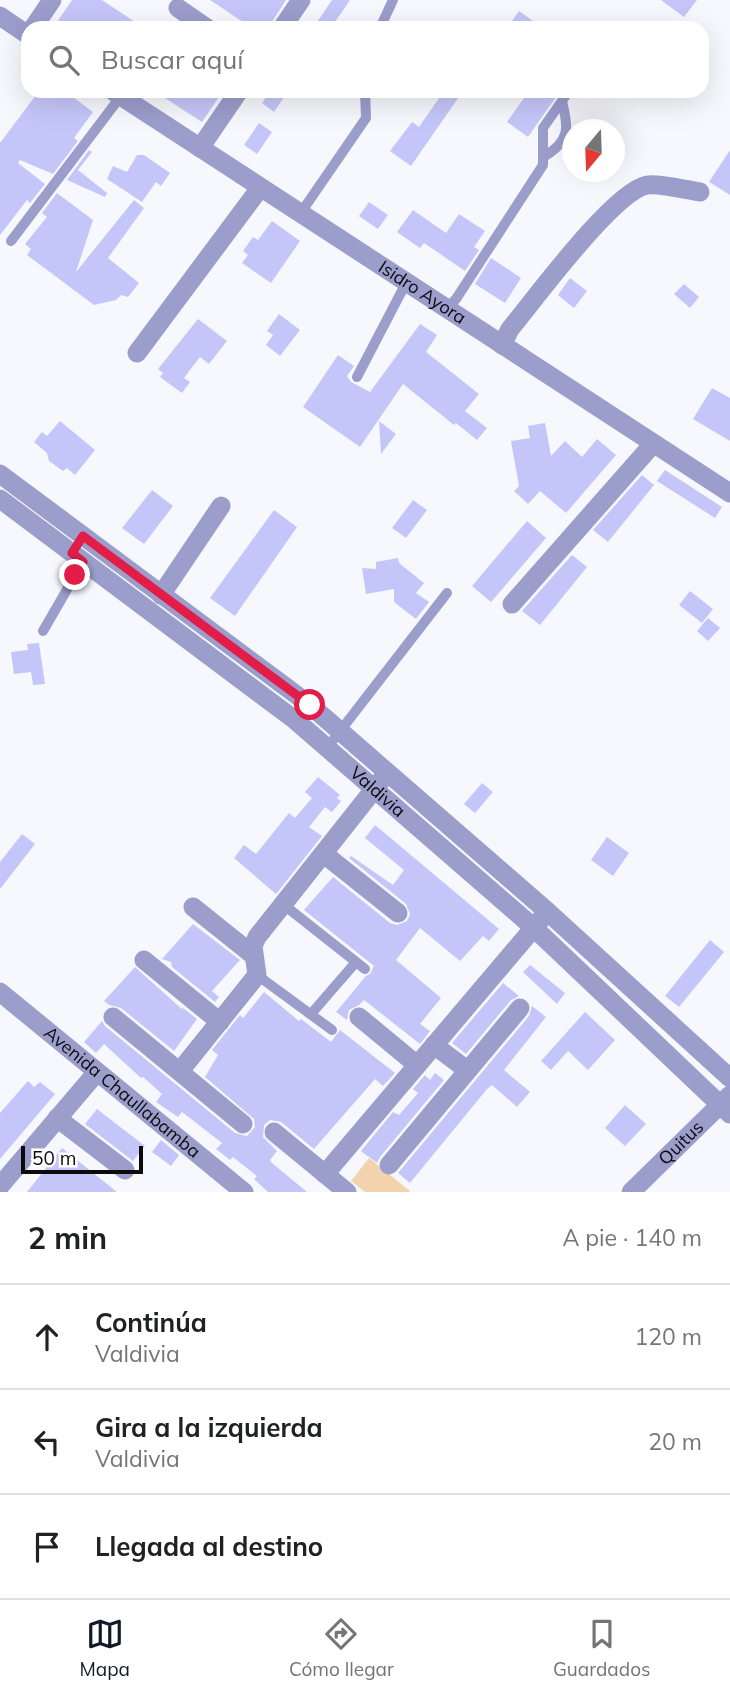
<!DOCTYPE html>
<html lang="es">
<head>
<meta charset="utf-8">
<style>
	:root { --surface:#fff; --page:#f2f2f2; --text:#202124; --muted:#757577; --line:#e0e0e0; --accent:#111827 }
	body { margin:0; font-family:Mulish,sans-serif; background:var(--page); color:var(--text) }
	.compass { position:absolute; left:562px; top:119px; width:63px; height:63px; border-radius:50%; background:var(--surface); box-shadow:0 7px 28px #0002; rotate:199deg }
	.scale { position:absolute; left:21px; bottom:18px; width:122px; box-sizing:border-box; padding-left:7px; border:4px solid #0b0b0e; border-top:0; font-size:19px; line-height:24px; white-space:nowrap; color:#0b0b0e; -webkit-text-stroke:5px #fff; paint-order:stroke }
	.stop { position:absolute; width:21px; height:21px; margin:-16px; border:5px solid #e11d48; border-radius:50%; background:#fff }
	.stop.end { background:#e11d48; border-color:#fff; box-shadow:0 2px 7px #0008 }
	.list { margin:0; padding:0; list-style:none }
	h2 { display:flex; justify-content:space-between; align-items:center; height:91px; margin:0; padding:0 28px; font-size:30px }
	h2 small { font-size:23px; font-weight:400; color:var(--muted) }
	.list li { display:grid; grid-template-columns:46px 1fr auto; gap:21px; align-items:center; box-sizing:border-box; height:105px; padding:0 28px; border-top:2px solid var(--line) }
	.list b { display:block; font-size:26px; white-space:nowrap }
	.list p { margin:0; font-size:23px; white-space:nowrap; color:var(--muted) }
	.list em { font-size:23px; font-style:normal; color:var(--muted) }
	.icon { flex:none; width:38px; height:38px; fill:none; stroke:currentColor; stroke-width:2; stroke-linecap:round; stroke-linejoin:round }
	.map { position:relative; flex:none; width:730px; height:1192px; overflow:hidden }
	.search { position:absolute; background:var(--surface); box-shadow:0 7px 28px #0002; left:21px; right:21px; top:21px; height:77px; display:flex; align-items:center; gap:18px; box-sizing:border-box; padding:0 24px; border-radius:21px; color:var(--muted); font-size:26px }
	.sheet { height:406px; background:var(--surface) }
	nav { display:flex; justify-content:space-around; align-items:center; box-sizing:border-box; height:98px; border-top:2px solid var(--line); background:var(--surface); font-size:19px; color:var(--muted) }
	nav a { display:grid; justify-items:center; gap:4px }
	nav .on { color:var(--accent) }
	.map>svg:first-child { display:block }
	.green { fill:#f2d3ae }
	.building { fill:#c4c6f9 }
	.lines { fill:none; stroke-linecap:round; stroke-linejoin:round }
	.lane { stroke:#9b9dcb; stroke-width:10 }
	.street { stroke:#9b9dcb; stroke-width:19 }
	.route { stroke:#e11d48; stroke-width:9 }
	.labels { text-anchor:middle; stroke-width:5; stroke-linejoin:round; paint-order:stroke }
	.street-label { font-size:18px; fill:#0b0b0e; stroke:#fff }
</style>
</head>
<body>
<div class="map">
<svg width="730" height="1192" viewBox="0 0 730 1192">
	<rect width="100%" height="100%" fill="#f7f8fe"/>
	<path class="green" d="M369 1158 410 1191 409 1192H365L351 1181Z"/>
	<path class="building" d="M72 0H102L144 28H53Z
		M210 0H286L268 28H252Z
		M332 0H350L331 28H313Z
		M661 0H697L684 17Z
		M519 11 543 28H507Z
		M39 91H65L93 112 74 138 78 141 53 174 20 160 18 163 45 184 30 203 27 200 0 235V143Z
		M154 91H223L202 122Z
		M270 91H288L274 112 262 103Z
		M444 91H463L411 166 390 151 412 122 419 127Z
		M529 91H560L528 137 507 122Z
		M259 123 272 132 257 154 244 145Z
		M89 150 92 152 78 170 107 193 105 197 67 180Z
		M730 150V195L709 182Z
		M137 155H144L170 173 161 186 156 182 142 202 107 179 113 166 127 172Z
		M57 193 93 220 76 272 134 200 144 208 108 258 139 283 128 297 121 295 116 300 94 305 27 255 31 249 25 244 47 217 42 213Z
		M369 202 388 215 378 229 359 216Z
		M413 210 446 233 459 214 485 231 474 247 479 250 465 271 424 243 420 248 397 232Z
		M272 221 300 241 271 283 242 263 248 255 243 251 253 237 258 240Z
		M491 258 521 278 505 303 475 284Z
		M570 278 587 291 574 308 558 295Z
		M684 284 699 297 690 308 674 294Z
		M279 314 300 330 280 356 266 345 273 335 267 331Z
		M198 319 227 341 209 364 200 357 184 378 190 382 182 393 160 377 163 373 158 369Z
		M420 324 437 335 426 352 479 394 465 411 487 428 477 440 456 423 454 425 403 384 360 447 303 407 338 355 354 366 347 376 351 382 370 392Z
		M712 388 730 398V441L693 419Z
		M60 421 95 450 75 475 67 468 63 471 49 461 47 453 34 442 42 432 47 436Z
		M379 421 396 434 381 454Z
		M545 423 551 456 565 441 582 457 597 439 616 455 566 513 540 491 528 504 514 491 519 486 511 441 530 438 528 426Z
		M665 470 722 507 715 518 657 481Z
		M642 475 654 485 608 542 593 530Z
		M152 490 173 506 144 544 122 528Z
		M413 500 427 510 406 538 392 528Z
		M274 510 297 527 235 616 210 598Z
		M527 521 546 538 491 602 472 586Z
		M572 555 587 567 540 625 522 611Z
		M398 558 399 563 424 583 416 593 429 602 416 619 394 602V589L366 594 362 568 376 569V562Z
		M690 591 713 609 702 623 679 605Z
		M708 618 720 628 708 641 697 631Z
		M39 643 45 684 33 685 31 672 14 674 11 652 28 650 27 644Z
		M318 777 340 795 337 798 341 801 332 812 325 807 309 827 322 836 276 894 234 858 244 845 256 854 289 813 295 818 312 798 305 792Z
		M482 783 493 792 475 813 464 804Z
		M375 825 499 929 489 941 483 936 460 961 420 928 396 960 441 998 420 1024 430 1031 420 1044 364 1000 359 1005 349 1010 347 1020 336 1012 366 976 370 974 374 966 304 910 333 877 390 923 397 925 407 921 410 914 406 904 349 858 351 856 393 885 404 870 365 838Z
		M22 834 35 844 0 889V862Z
		M607 837 629 853 613 876 591 860Z
		M193 924 240 960 212 991 219 997 215 1002 172 967 171 962 162 959Z
		M710 940 724 952 679 1007 665 996Z
		M530 965 565 993 557 1004 523 972Z
		M135 967 183 1010 182 1007 197 1019 174 1051 121 1008 109 1005 104 1001Z
		M503 983 519 996 511 1000 466 1054 452 1043Z
		M264 992 299 1021 301 1019 331 1042 340 1030 395 1073 383 1086 375 1079 314 1149 281 1122 270 1120 264 1125 263 1137 277 1151 270 1160 272 1163 307 1192H268L254 1179 257 1176 233 1157 230 1160 216 1149 222 1143 182 1112 178 1117 156 1102 162 1094 143 1077 141 1078 104 1044 96 1053 84 1042 102 1021 105 1026 235 1133 247 1136 255 1127 254 1119 205 1077 218 1055 212 1050 240 1015 243 1018Z
		M532 1006 546 1017 504 1070 530 1092 517 1107 492 1085 487 1089 410 1183 398 1173 529 1016Z
		M585 1012 615 1040 588 1070 568 1051 551 1070 541 1061Z
		M435 1073 444 1080 380 1157 377 1163 361 1151 393 1112 399 1115 418 1093 413 1089 425 1075 430 1080Z
		M28 1081 34 1087 40 1082 55 1094 0 1159V1113Z
		M625 1105 646 1124 625 1146 605 1128Z
		M97 1109 145 1146 133 1161 85 1124Z
		M161 1140 179 1155 171 1166 152 1152Z
		M62 1148 117 1192H27Z"/>
	<g class="lines">
		<path class="lane" d="M380 28 393 0
			M545 156C571 140 568 128 562 101
			M300 214 366 118 365 91
			M11 241 121 96
			M446 309 456 299 543 165V128L569 91
			M357 377 406 283
			M43 631 83 562
			M327 748 447 593
			M284 905 365 969
			M257 975 332 1030
			M311 1014 356 962"/>
		<g class="street">
			<path d="M178 8 207 28"/>
			<path d="M0 16 28 35"/>
			<path d="M33 28 52 0"/>
			<path d="M282 28 301 0"/>
			<path id="s1" d="M113 91 730 493"/>
			<path d="M200 148 239 91"/>
			<path d="M502 345 510 329C535 299 613 192 647 185 659 183 687 190 700 192"/>
			<path d="M137 353 260 188"/>
			<path d="M0 474 310 705 548 912 730 1078"/>
			<path id="s2" d="M0 499 295 720 533 927 730 1114"/>
			<path d="M161 595 221 506"/>
			<path d="M512 604 653 444"/>
			<path d="M324 854 398 913"/>
			<path d="M193 907 253 955"/>
			<path d="M144 960 220 1022"/>
			<path id="s3" d="M0 992 244 1192"/>
			<path d="M113 1017 243 1124"/>
			<path d="M359 1017 417 1065"/>
			<path d="M434 1045 467 1070"/>
			<path d="M180 1071 257 975 253 946 257 937 383 778"/>
			<path d="M57 1118 125 1170"/>
			<path d="M274 1132 325 1174"/>
			<path d="M389 1165 520 1008"/>
			<path d="M0 1186 97 1072"/>
			<path d="M347 1192 325 1174 542 918"/>
			<path id="s4" d="M631 1192 730 1095"/>
		</g>
	</g>
	<g class="lines">
		<path class="route" d="M75 575 83 562 72 553 83 536 310 705"/>
	</g>
	<g class="labels">
		<g class="street-label">
			<text dy="6" stroke="none"><textPath href="#s1" startOffset="369">Isidro Ayora</textPath></text>
			<text dy="6" stroke="none"><textPath href="#s2" startOffset="478">Valdivia</textPath></text>
			<text dy="6" stroke="none"><textPath href="#s3" startOffset="158">Avenida Chaullabamba</textPath></text>
			<text dy="6" stroke="none"><textPath href="#s4" startOffset="70">Quitus</textPath></text>
		</g>
	</g>
</svg>
<svg class="compass" viewBox="-18 -18 36 36"><path d="M0-13l5 13h-10z" fill="#e53935"/><path d="M0 13l5-13h-10z" fill="#757577"/></svg>
<div class="scale">50 m</div>
<div class="stop" style="left:310px;top:705px"></div>
<div class="stop end" style="left:75px;top:575px"></div>
<div class="search"><svg class="icon" aria-label="search" viewBox="0 0 24 24"><circle cx="10" cy="10" r="6"/><path d="M15 15l6 6"/></svg>Buscar aquí</div>
</div>
<section class="sheet">
<h2>2 min<small>A pie · 140 m</small></h2>
<ul class="list">
<li><svg class="icon" aria-label="ahead" viewBox="0 0 24 24"><path d="M12 20V5M6 11l6-6 6 6"/></svg><div><b>Continúa</b><p>Valdivia</p></div><em>120 m</em></li>
<li><svg class="icon" aria-label="left" viewBox="0 0 24 24"><path d="M17 20v-9H6M10 6l-5 5 5 5"/></svg><div><b>Gira a la izquierda</b><p>Valdivia</p></div><em>20 m</em></li>
<li><svg class="icon" aria-label="arrive" viewBox="0 0 24 24"><path d="M6 21V4h12l-3 4 3 4H6"/></svg><div><b>Llegada al destino</b></div></li>
</ul>
</section>
<nav>
<a class="on"><svg class="icon" aria-label="map" viewBox="0 0 24 24"><path d="M3 6l6-2 6 2 6-2v14l-6 2-6-2-6 2zM9 4v14M15 6v14"/></svg>Mapa</a>
<a><svg class="icon" aria-label="directions" viewBox="0 0 24 24"><path d="M12 3l9 9-9 9-9-9zM9 14v-3h6M13 9l2 2-2 2"/></svg>Cómo llegar</a>
<a><svg class="icon" aria-label="saved" viewBox="0 0 24 24"><path d="M7 4h10v16l-5-4-5 4z"/></svg>Guardados</a>
</nav>
</body>
</html>
